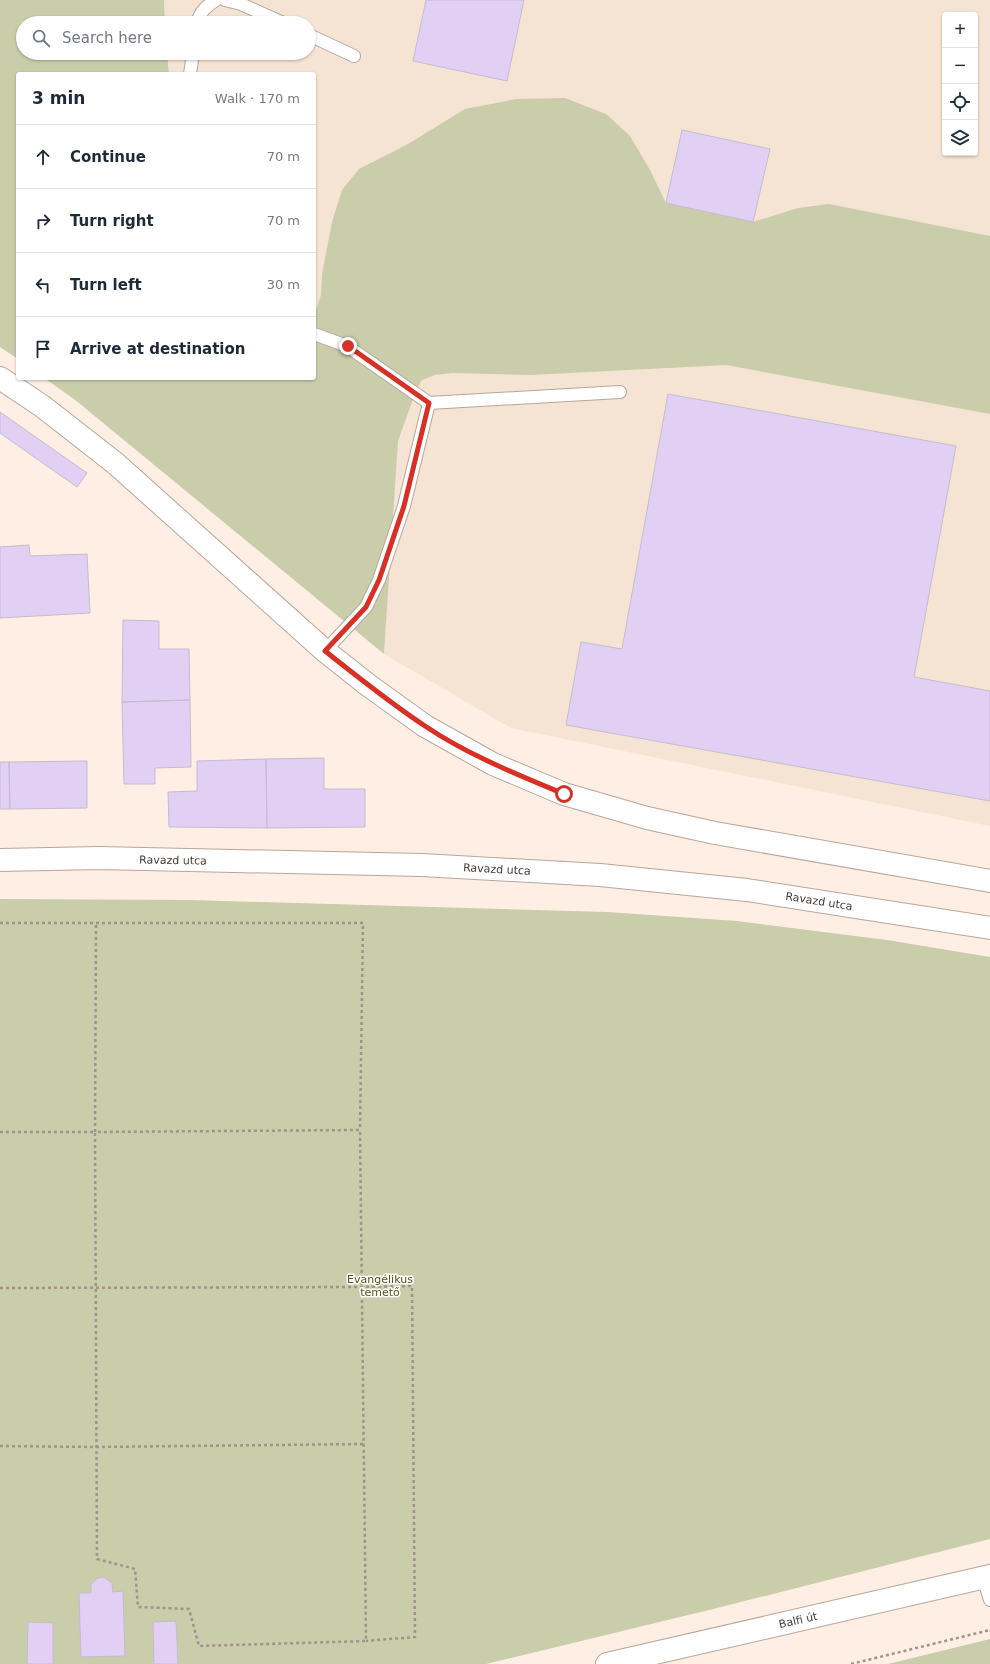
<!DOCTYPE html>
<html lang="en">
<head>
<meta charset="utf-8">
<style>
	:root { --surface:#fff; --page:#f6f6f7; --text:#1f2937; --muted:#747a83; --line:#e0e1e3 }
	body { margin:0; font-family:"DejaVu Sans",sans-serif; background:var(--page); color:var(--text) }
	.controls { position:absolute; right:12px; top:12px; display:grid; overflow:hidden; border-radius:4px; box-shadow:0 1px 3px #0004 }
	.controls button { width:36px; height:36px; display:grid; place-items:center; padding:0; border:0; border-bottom:1px solid var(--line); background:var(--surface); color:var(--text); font:20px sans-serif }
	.stop { position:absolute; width:12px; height:12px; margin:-9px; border:3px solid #d93025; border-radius:50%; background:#fff }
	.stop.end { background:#d93025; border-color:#fff; box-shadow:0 1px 4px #0008 }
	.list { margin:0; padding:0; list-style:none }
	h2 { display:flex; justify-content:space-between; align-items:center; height:52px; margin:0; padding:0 16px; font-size:17px }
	h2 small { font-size:13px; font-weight:400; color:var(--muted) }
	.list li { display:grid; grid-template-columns:26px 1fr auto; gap:12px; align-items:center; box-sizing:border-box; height:64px; padding:0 16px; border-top:1px solid var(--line) }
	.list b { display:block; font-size:15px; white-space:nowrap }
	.list em { font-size:13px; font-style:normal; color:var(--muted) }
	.icon { flex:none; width:22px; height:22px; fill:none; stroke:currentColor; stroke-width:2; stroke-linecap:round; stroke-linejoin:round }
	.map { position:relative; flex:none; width:990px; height:1664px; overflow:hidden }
	.search { position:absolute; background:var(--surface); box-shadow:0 1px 3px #0004; left:16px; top:16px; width:300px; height:44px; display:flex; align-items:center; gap:10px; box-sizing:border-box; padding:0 14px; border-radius:22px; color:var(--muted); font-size:15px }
	.panel { position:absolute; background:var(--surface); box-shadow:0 1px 3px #0004; left:16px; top:72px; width:300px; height:308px; border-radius:4px }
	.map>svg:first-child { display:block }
	.industrial { fill:#f5e4d3; fill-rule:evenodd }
	.green { fill:#c9cda9 }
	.building { fill:#e1d0f3; stroke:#c4bcce }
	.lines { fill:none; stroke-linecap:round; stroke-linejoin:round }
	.lane-casing { stroke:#b8a69b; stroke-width:14 }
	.street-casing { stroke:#b8a69b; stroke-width:24 }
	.secondary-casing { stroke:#b8a69b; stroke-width:24 }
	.primary-casing { stroke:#b8a69b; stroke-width:24 }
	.path { stroke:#9f938c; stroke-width:2.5; stroke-dasharray:3 3; stroke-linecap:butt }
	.lane { stroke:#fff; stroke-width:12 }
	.street { stroke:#fff; stroke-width:22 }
	.secondary { stroke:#fff; stroke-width:22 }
	.primary { stroke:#fff; stroke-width:22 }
	.route { stroke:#d93025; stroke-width:5 }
	.labels { text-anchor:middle; stroke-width:3; stroke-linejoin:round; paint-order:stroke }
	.street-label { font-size:11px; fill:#433b37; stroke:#fff }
	.park-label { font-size:11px; fill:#53561a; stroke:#fff }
</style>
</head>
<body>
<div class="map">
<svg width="990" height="1664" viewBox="0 0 990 1664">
	<rect width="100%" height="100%" fill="#feeee4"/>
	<path class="industrial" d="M164 0H990V826L511 728 384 654 402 369 340 317 314 309V74H169L167 53H309V23H165ZM945 15H975V153H945Z"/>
	<path class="green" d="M0 0H164L165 23H23V53H167L169 74H18V359L0 347Z
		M565 98 606 114 630 136 650 170 666 203 753 222 798 208 829 204 990 236V414L726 365 531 375 452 373 435 375 422 380 417 388 398 441 384 654 74 399 44 378H314V309L316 310 321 295 322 274 332 222 342 190 359 169 408 144 465 109 516 99Z
		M0 899 190 900 607 912 737 921 887 940 990 957V1539L717 1608 486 1664H0Z
		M990 1639V1664H888Z"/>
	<path class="building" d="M426 0H524L507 81 413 61Z
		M682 130 770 149 753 222 666 203Z
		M668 394 956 446 914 677 990 691V801L566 725 581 642 622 649Z
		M0 412 87 473 77 487 0 433Z
		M29 545 30 556 87 554 90 613 0 618V547Z
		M123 620 159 621V649H189L190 700 122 702Z
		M190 700 191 767 155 768V784H124L122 702Z
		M324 758V789H365V827L267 828 266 759Z
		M266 759 267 828 169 827 168 792 197 791V761Z
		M87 761V808L10 809 9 762Z
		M0 762H9L10 809H0Z
		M104 1577 112 1583 113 1592 123 1591 125 1656 81 1657 79 1593H91V1585L93 1582 98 1578Z
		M176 1621 178 1664H154L153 1622Z
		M28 1622 53 1623V1664H27Z"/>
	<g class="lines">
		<defs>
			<path id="lane" d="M225 0 241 4 283 23
				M197 23C200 12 206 6 216 0
				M309 35 354 56
				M190 74 193 53
				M314 334 347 346 429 403
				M325 651 366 607 379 580 404 506 429 403 620 392
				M983 1578 990 1600"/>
			<path id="street" d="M0 860 99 858 422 865 600 875 747 890 990 928"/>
			<path id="secondary" d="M607 1664 990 1576"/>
			<path id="primary" d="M0 378 42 406 115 463 325 651 368 685 425 726 493 764 564 794 647 818 715 833 990 881"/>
		</defs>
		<use href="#lane" class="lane-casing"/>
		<use href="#street" class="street-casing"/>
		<use href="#secondary" class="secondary-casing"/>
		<use href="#primary" class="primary-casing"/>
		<path class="path" d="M0 923H363L360 1130
			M0 1132H95L97 1559 135 1569 138 1607 189 1609 199 1646 366 1641 360 1130 95 1132 96 923
			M0 1288 362 1287 412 1286 415 1637 366 1641
			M0 1446 96 1447 363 1444
			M851 1664 990 1630"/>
		<use href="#lane" class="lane"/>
		<use href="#street" class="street"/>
		<use href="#secondary" class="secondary"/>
		<use href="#primary" class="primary"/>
	</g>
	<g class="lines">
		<path class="route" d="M348 346 429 403 404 506 379 580 366 607 325 651C358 677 390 703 425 726 468 755 516 774 564 794"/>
	</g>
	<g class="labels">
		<g class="street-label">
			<text transform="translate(173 860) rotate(1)" y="4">Ravazd utca</text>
			<text transform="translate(497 869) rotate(3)" y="4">Ravazd utca</text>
			<text transform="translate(819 901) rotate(9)" y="4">Ravazd utca</text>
			<text transform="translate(798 1620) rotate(-13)" y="4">Balfi út</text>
		</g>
		<g class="park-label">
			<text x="380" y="1283">Evangélikus<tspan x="380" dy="13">temető</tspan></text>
		</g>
	</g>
</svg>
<div class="controls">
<button>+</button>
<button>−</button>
<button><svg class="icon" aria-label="locate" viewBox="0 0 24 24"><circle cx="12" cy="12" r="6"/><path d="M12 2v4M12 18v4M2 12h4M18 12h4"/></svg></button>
<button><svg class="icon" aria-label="layers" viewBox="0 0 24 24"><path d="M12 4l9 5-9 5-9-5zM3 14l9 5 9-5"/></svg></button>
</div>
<div class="stop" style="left:564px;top:794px"></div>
<div class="stop end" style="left:348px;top:346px"></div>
<div class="search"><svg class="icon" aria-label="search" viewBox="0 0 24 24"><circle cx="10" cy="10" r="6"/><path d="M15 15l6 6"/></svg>Search here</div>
<section class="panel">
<h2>3 min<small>Walk · 170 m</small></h2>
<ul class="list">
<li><svg class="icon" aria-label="ahead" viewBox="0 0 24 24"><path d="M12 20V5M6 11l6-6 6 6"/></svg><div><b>Continue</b></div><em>70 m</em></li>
<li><svg class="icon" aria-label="right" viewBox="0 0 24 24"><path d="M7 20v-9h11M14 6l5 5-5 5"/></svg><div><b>Turn right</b></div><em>70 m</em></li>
<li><svg class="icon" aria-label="left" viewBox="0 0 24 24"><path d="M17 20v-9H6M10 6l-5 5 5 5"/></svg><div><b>Turn left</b></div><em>30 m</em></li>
<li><svg class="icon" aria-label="arrive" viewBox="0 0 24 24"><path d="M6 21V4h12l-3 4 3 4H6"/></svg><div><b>Arrive at destination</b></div></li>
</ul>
</section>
</div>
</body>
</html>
